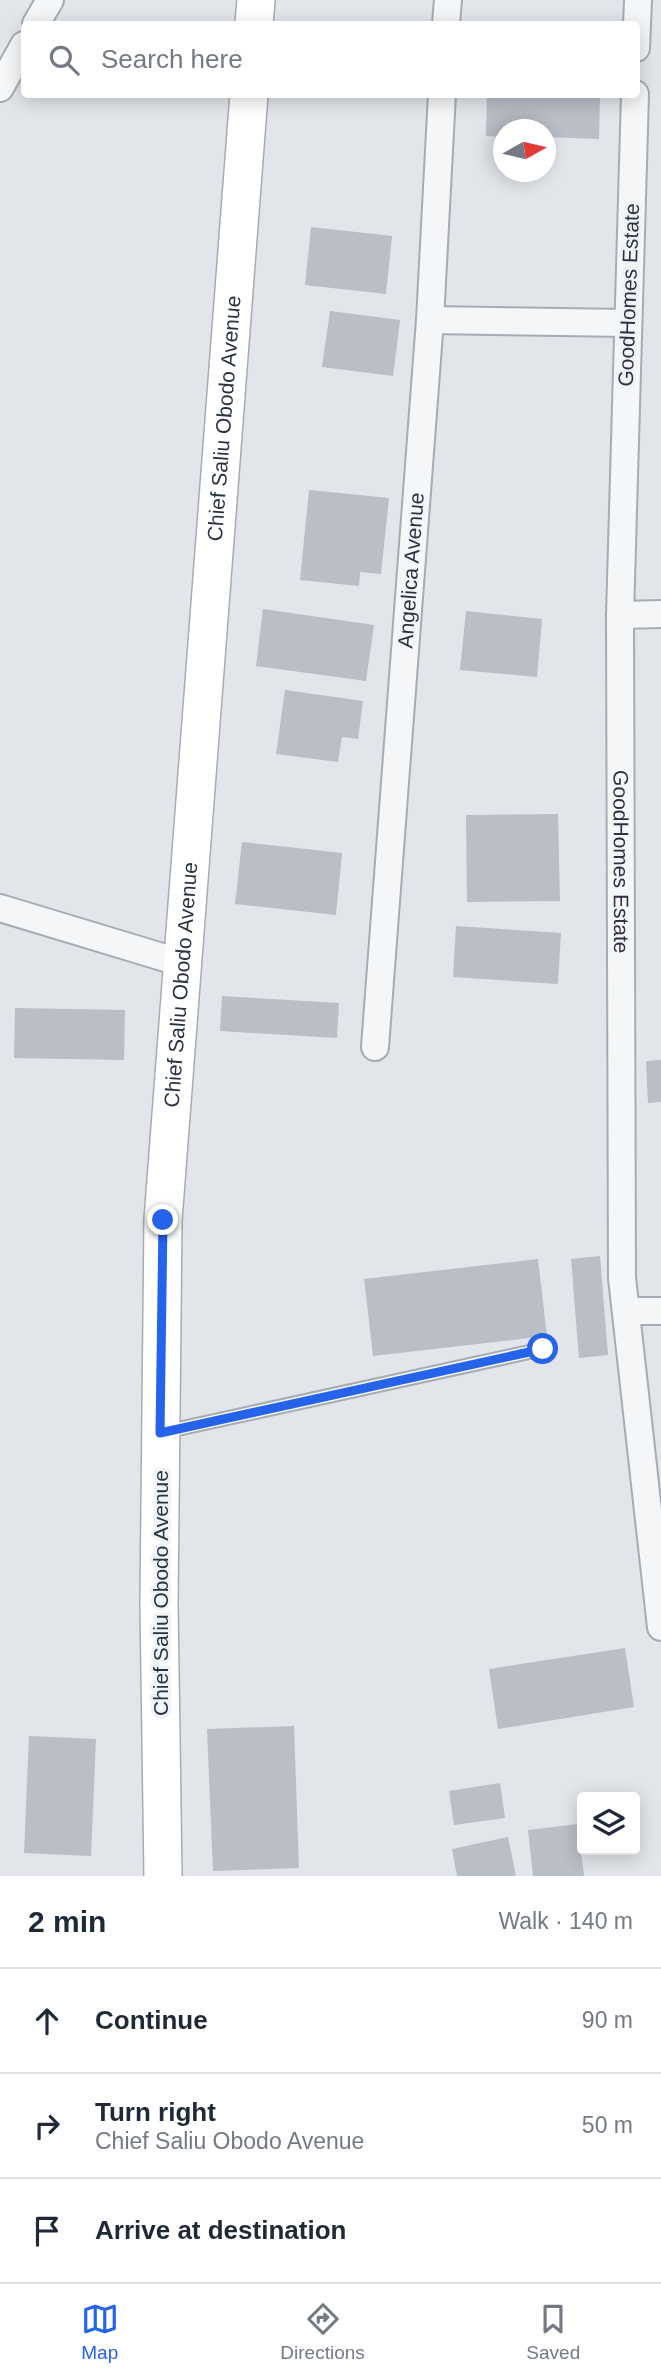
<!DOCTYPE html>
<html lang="en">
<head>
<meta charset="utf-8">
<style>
	:root { --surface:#fff; --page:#f6f6f7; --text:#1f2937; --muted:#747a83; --line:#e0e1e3; --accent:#2563eb }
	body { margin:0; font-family:Arial,sans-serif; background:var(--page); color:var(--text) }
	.controls { position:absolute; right:21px; bottom:21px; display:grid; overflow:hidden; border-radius:7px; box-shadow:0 4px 18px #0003 }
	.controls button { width:63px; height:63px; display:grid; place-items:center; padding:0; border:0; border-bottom:2px solid var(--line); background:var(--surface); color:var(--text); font:35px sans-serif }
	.compass { position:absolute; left:493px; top:119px; width:63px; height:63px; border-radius:50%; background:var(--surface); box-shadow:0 4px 18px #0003; rotate:82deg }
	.stop { position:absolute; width:21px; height:21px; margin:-16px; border:5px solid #2563eb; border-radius:50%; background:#fff }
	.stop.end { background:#2563eb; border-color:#fff; box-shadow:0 2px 7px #0008 }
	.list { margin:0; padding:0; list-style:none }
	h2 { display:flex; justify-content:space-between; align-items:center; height:91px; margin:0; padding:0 28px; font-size:30px }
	h2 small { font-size:23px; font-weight:400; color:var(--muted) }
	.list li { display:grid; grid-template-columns:46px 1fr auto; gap:21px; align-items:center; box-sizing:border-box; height:105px; padding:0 28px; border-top:2px solid var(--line) }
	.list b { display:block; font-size:26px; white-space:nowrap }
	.list p { margin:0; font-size:23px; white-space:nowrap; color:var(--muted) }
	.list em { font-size:23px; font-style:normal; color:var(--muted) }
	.icon { flex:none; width:38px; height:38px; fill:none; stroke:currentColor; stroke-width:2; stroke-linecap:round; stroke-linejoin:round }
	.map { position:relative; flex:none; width:661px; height:1876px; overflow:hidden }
	.search { position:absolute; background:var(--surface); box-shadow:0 4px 18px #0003; left:21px; right:21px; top:21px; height:77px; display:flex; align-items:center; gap:18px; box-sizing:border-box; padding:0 24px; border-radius:7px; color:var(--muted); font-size:26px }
	.sheet { height:406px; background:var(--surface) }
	nav { display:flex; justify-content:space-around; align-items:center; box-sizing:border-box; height:98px; border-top:2px solid var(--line); background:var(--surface); font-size:19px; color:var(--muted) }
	nav a { display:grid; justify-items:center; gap:4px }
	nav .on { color:var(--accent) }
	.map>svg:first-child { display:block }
	.building { fill:#b9bec7 }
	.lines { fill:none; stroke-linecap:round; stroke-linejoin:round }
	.lane-casing { stroke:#a7acb4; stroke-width:16 }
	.street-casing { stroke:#a7acb4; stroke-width:30 }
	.secondary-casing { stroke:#a7acb4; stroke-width:40 }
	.lane { stroke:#f4f6f8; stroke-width:12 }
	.street { stroke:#f4f6f8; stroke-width:26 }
	.secondary { stroke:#fff; stroke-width:37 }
	.route { stroke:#2563eb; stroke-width:9 }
	.labels { text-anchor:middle; stroke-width:7; stroke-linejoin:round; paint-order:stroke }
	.street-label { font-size:21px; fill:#2a3342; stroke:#f1f4f7 }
</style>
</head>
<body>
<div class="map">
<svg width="661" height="1876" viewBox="0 0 661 1876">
	<rect width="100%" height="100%" fill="#e2e5ea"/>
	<path class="building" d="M487 94H600L599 139 546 137V130H504V137L486 136Z
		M311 227 392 236 386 294 305 285Z
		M330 311 400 320 393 376 322 367Z
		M309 490 389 498 381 574 360 572 359 586 300 580Z
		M263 609 374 625 366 681 256 666Z
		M466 611 542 619 537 677 460 670Z
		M285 690 363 701 358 739 342 737 338 762 276 754Z
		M558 814 560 901 467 902 466 815Z
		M242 842 342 853 336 915 235 904Z
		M456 926 561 933 558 984 453 977Z
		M222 996 339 1003 337 1038 220 1031Z
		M15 1008 125 1010 124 1060 14 1058Z
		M661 1060V1102L648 1103 646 1061Z
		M600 1256 608 1355 579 1358 571 1259Z
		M538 1259 547 1336 373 1356 364 1279Z
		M625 1648 634 1707 498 1729 489 1669Z
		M294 1726 299 1868 213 1871 207 1729Z
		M29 1736 96 1739 91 1856 24 1853Z
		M500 1783 505 1818 454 1825 449 1791Z
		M578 1824 584 1876H533L528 1830Z
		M508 1837 516 1876H457L452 1849Z"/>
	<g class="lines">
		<defs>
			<path id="lane" d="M164 1432 543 1349"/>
			<g id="street">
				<path d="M36 24 50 0"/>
				<path d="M446 24 448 0"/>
				<path d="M636 48 638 0"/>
				<path d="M0 88 24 45"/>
				<path id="s1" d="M635 94 620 615 622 1278 661 1627"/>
				<path d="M430 320 628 323"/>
				<path d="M620 615 661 614"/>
				<path d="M0 908 182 963"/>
				<path id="s2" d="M375 1047 430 320 442 94"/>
				<path d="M626 1311H661"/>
			</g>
			<g id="secondary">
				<path d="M254 24 256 0"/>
				<path id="s3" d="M163 1876 159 1603 163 1220 249 94"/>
			</g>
		</defs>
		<use href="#lane" class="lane-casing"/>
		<use href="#street" class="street-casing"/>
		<use href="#secondary" class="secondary-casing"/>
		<use href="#lane" class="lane"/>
		<use href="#street" class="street"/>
		<use href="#secondary" class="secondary"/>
	</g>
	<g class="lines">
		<path class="route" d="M163 1220 160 1433 543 1349"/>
	</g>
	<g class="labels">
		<g class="street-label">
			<text transform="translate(629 295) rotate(-88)" y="7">GoodHomes Estate</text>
			<text dy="7" stroke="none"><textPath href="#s3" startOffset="1460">Chief Saliu Obodo Avenue</textPath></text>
			<text dy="7" stroke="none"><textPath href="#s2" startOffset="478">Angelica Avenue</textPath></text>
			<text dy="7" stroke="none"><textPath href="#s1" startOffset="768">GoodHomes Estate</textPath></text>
			<text dy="7" stroke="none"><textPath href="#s3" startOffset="892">Chief Saliu Obodo Avenue</textPath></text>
			<text transform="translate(161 1593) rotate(-90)" y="7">Chief Saliu Obodo Avenue</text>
		</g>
	</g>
</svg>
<div class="controls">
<button><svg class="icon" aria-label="layers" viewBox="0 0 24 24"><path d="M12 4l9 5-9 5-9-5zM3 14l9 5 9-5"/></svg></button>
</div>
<svg class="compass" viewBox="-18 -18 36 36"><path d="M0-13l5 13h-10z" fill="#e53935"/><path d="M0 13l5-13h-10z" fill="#747a83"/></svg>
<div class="stop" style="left:543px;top:1349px"></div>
<div class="stop end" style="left:163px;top:1220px"></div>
<div class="search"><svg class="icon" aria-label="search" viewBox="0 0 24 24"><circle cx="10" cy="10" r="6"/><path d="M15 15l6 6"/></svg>Search here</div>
</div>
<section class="sheet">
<h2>2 min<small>Walk · 140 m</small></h2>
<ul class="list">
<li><svg class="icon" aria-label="ahead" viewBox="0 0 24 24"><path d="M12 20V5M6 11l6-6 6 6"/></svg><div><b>Continue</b></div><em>90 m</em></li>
<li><svg class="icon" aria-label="right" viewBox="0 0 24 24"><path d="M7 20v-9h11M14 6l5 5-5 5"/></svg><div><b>Turn right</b><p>Chief Saliu Obodo Avenue</p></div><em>50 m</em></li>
<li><svg class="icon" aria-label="arrive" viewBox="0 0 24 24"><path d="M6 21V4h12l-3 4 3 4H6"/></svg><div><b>Arrive at destination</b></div></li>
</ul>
</section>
<nav>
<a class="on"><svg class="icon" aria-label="map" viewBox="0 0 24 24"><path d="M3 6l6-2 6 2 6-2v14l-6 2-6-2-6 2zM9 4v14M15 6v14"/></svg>Map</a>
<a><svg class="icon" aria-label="directions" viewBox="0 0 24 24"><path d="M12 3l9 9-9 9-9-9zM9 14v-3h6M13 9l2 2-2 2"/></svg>Directions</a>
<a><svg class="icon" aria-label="saved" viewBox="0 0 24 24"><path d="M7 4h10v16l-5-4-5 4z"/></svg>Saved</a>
</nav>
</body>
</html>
